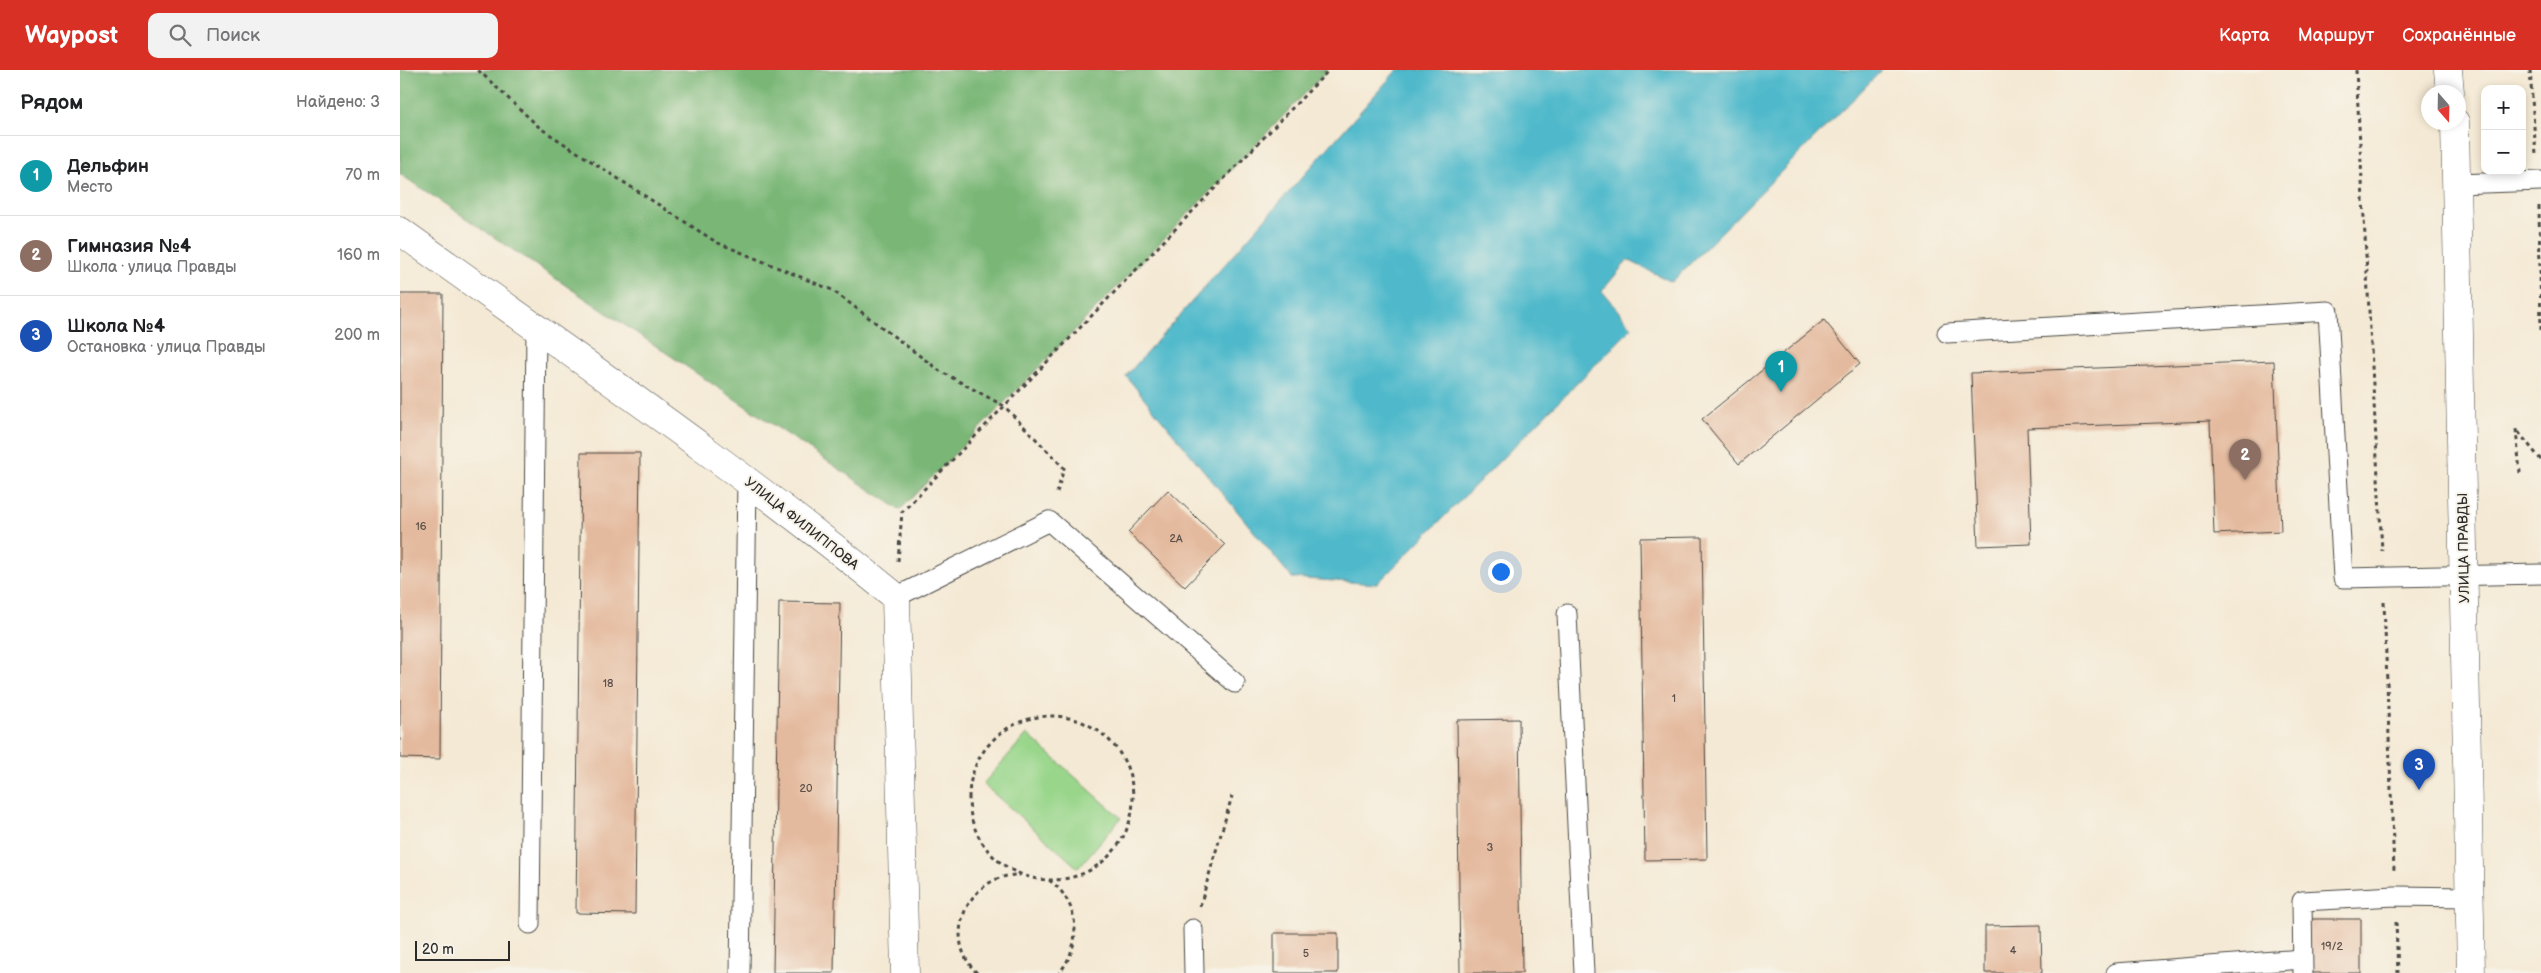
<!DOCTYPE html>
<html lang="ru">
<head>
<meta charset="utf-8">
<style>
	:root { --surface:#fff; --page:#f2f2f2; --text:#202124; --muted:#757577; --line:#e0e0e0; --accent:#d93025 }
	body { margin:0; font-family:"Balsamiq Sans",sans-serif; background:var(--page); color:var(--text) }
	.controls { position:absolute; right:15px; top:15px; display:grid; overflow:hidden; border-radius:10px; box-shadow:0 2px 8px #0003 }
	.controls button { width:45px; height:45px; display:grid; place-items:center; padding:0; border:0; border-bottom:1px solid var(--line); background:var(--surface); color:var(--text); font:25px sans-serif }
	.compass { position:absolute; left:2021px; top:15px; width:45px; height:45px; border-radius:50%; background:var(--surface); box-shadow:0 2px 8px #0003; rotate:160deg }
	.scale { position:absolute; left:15px; bottom:12px; width:95px; box-sizing:border-box; padding-left:5px; border:2px solid #2b2b2b; border-top:0; font-size:14px; line-height:18px; white-space:nowrap; color:#2b2b2b; -webkit-text-stroke:4px #f7f3e8; paint-order:stroke }
	.you { position:absolute; left:1100px; top:501px; width:18px; height:18px; margin:-12px; border:4px solid #fff; border-radius:50%; background:#1a73e8; box-shadow:0 0 0 8px #1a73e833 }
	.badge { display:grid; place-items:center; width:32px; height:32px; border-radius:50%; background:var(--accent); color:#fff; font-size:16px; font-weight:700 }
	.pin { position:absolute; translate:-50% -41px; filter:drop-shadow(0 1px 2px #0008) }
	.pin::after { content:''; position:absolute; top:26px; width:18px; height:15px; background:inherit; clip-path:polygon(0 0,100% 0,50% 100%) }
	.list { margin:0; padding:0; list-style:none }
	h2 { display:flex; justify-content:space-between; align-items:center; height:65px; margin:0; padding:0 20px; font-size:21px }
	h2 small { font-size:16px; font-weight:400; color:var(--muted) }
	.list li { display:grid; grid-template-columns:32px 1fr auto; gap:15px; align-items:center; box-sizing:border-box; height:80px; padding:0 20px; border-top:1px solid var(--line) }
	.list b { display:block; font-size:19px; white-space:nowrap }
	.list p { margin:0; font-size:16px; white-space:nowrap; color:var(--muted) }
	.list em { font-size:16px; font-style:normal; color:var(--muted) }
	.icon { flex:none; width:28px; height:28px; fill:none; stroke:currentColor; stroke-width:2; stroke-linecap:round; stroke-linejoin:round }
	.map { position:relative; flex:none; width:2141px; height:903px; overflow:hidden }
	header { display:flex; align-items:center; gap:30px; box-sizing:border-box; height:70px; padding:0 25px; background:var(--accent); color:#fff }
	header strong { font-size:24px }
	nav { display:flex; gap:28px; margin-inline-start:auto; font-size:18px }
	.search { width:350px; height:45px; background:var(--page); display:flex; align-items:center; gap:12px; box-sizing:border-box; padding:0 18px; border-radius:10px; color:var(--muted); font-size:19px }
	main { display:flex }
	aside { flex:1; background:var(--surface) }
	.map>svg:first-child { display:block }
	.green { fill:#99d68b; stroke:#62805b }
	.forest { fill:#7ab777; stroke:#527151 }
	.water { fill:#4fb9cb; stroke:#3d727b }
	.building { fill:#e4ba9e }
	.lines { fill:none; stroke-linecap:round; stroke-linejoin:round }
	.lane-casing { stroke:#494844; stroke-width:21 }
	.street-casing { stroke:#494844; stroke-width:29 }
	.secondary-casing { stroke:#494844; stroke-width:29 }
	.path { stroke:#494844; stroke-width:3; stroke-dasharray:4 4; stroke-linecap:butt }
	.lane { stroke:#fff; stroke-width:19 }
	.street { stroke:#fff; stroke-width:28 }
	.secondary { stroke:#fff; stroke-width:28 }
	.labels { text-anchor:middle; stroke-width:4; stroke-linejoin:round; paint-order:stroke }
	.number-label { font-size:11px; fill:#594f48 }
	.street-label { font-size:14px; fill:#2b2b2b; stroke:#f7f3e8 }
</style>
</head>
<body>
<header>
<strong>Waypost</strong>
<div class="search"><svg class="icon" aria-label="search" viewBox="0 0 24 24"><circle cx="10" cy="10" r="6"/><path d="M15 15l6 6"/></svg>Поиск</div>
<nav><a>Карта</a><a>Маршрут</a><a>Сохранённые</a></nav>
</header>
<main>
<aside>
<h2>Рядом<small>Найдено: 3</small></h2>
<ul class="list">
<li><span class="badge" style="background:#0f9aa8">1</span><div><b>Дельфин</b><p>Место</p></div><em>70 m</em></li>
<li><span class="badge" style="background:#8d6e63">2</span><div><b>Гимназия №4</b><p>Школа · улица Правды</p></div><em>160 m</em></li>
<li><span class="badge" style="background:#1a4fb4">3</span><div><b>Школа №4</b><p>Остановка · улица Правды</p></div><em>200 m</em></li>
</ul>
</aside>
<div class="map">
<svg width="2141" height="903" viewBox="0 0 2141 903">
	<rect width="100%" height="100%" fill="#f7f3e8"/>
	<filter id="ink" filterUnits="userSpaceOnUse"><feTurbulence type="fractalNoise" baseFrequency=".02" numOctaves="2"/><feDisplacementMap in="SourceGraphic" scale="10" xChannelSelector="R" yChannelSelector="G"/><feConvolveMatrix kernelMatrix="1 2 1 2 8 2 1 2 1" color-interpolation-filters="sRGB"/></filter>
	<filter id="wash" filterUnits="userSpaceOnUse"><feTurbulence type="fractalNoise" baseFrequency=".0096" numOctaves="4" result="noise"/><feDisplacementMap in="SourceGraphic" scale="20" xChannelSelector="R" yChannelSelector="G"/><feGaussianBlur stdDeviation="1.12" result="paint"/><feColorMatrix in="noise" values="0 0 0 0 0 0 0 0 0 0 0 0 0 0 0 0 0 1.4 0 .05"/><feComposite in="paint" operator="in"/></filter>
	<g filter="url(#wash)">
		<rect width="100%" height="100%" fill="#f4e9d4"/>
		<path class="green" d="M627 664 721 748 678 798 583 714Z"/>
		<path class="forest" d="M0 0H928L500 440 0 104Z"/>
		<path class="water" d="M997 0H1482L1272 212 1228 190 1202 221 1232 258 977 514 892 508 726 306Z"/>
		<g id="blocks">
			<path class="building" d="M0 224H43L40 689 0 688Z
				M1424 250 1460 294 1339 394 1302 349Z
				M1874 291 1881 461 1814 464 1810 351 1627 358 1631 474 1578 476 1571 303Z
				M181 383H240L235 844 176 843Z
				M768 420 825 475 785 517 728 462Z
				M1302 467 1307 789 1245 790 1240 468Z
				M379 532 440 533 434 903H373Z
				M1119 649 1122 903H1060L1057 650Z
				M1903 849H1961V903H1903Z
				M1641 855 1642 903H1585V856Z
				M874 863H938V903H874Z"/>
		</g>
	</g>
	<g filter="url(#ink)">
		<use href="#blocks" fill-opacity="0" stroke="#494844" stroke-width="1"/>
		<g class="lines">
			<defs>
				<path id="lane" d="M2056 114 2141 111
					M1547 263 1928 241 1943 508 2141 504
					M496 527 649 451 835 613
					M1167 544 1184 903
					M130 854 136 259
					M793 859 794 903
					M340 903 347 410
					M1716 903 1902 889
					M1903 903 1902 831 1995 826 2069 827"/>
				<path id="street" d="M0 161C167 281 337 397 496 527L505 903"/>
				<path id="secondary" d="M2048 0 2050 22
					M2055 52 2071 903"/>
			</defs>
			<use href="#lane" class="lane-casing"/>
			<use href="#street" class="street-casing"/>
			<use href="#secondary" class="secondary-casing"/>
			<path class="path" d="M78 0 140 58 316 172 432 220 540 301 604 336 664 398 656 426
				M1956 0 1982 481
				M2130 0 2136 85
				M2139 136 2141 260
				M2120 403 2116 359 2141 390
				M498 491 502 442 929 0
				M1984 532 1994 801
				M569 728a82 82 0 1 1 164 0a82 82 0 1 1-164 0Z
				M649 810C680 832 683 875 659 903
				M800 836 832 726
				M1996 852 1998 903
				M577 903C539 867 570 803 620 805"/>
			<use href="#lane" class="lane"/>
			<use href="#street" class="street"/>
			<use href="#secondary" class="secondary"/>
		</g>
	</g>
	<g class="labels">
		<g class="number-label">
			<text x="21" y="460">16</text>
			<text x="776" y="472">2А</text>
			<text x="208" y="617">18</text>
			<text x="1274" y="632">1</text>
			<text x="406" y="722">20</text>
			<text x="1090" y="781">3</text>
			<text x="1932" y="880">19/2</text>
			<text x="1613" y="884">4</text>
			<text x="906" y="887">5</text>
		</g>
		<g class="street-label">
			<text transform="translate(402 453) rotate(38)" y="5">УЛИЦА ФИЛИППОВА</text>
			<text transform="translate(2063 478) rotate(-91)" y="5">УЛИЦА ПРАВДЫ</text>
		</g>
	</g>
</svg>
<div class="controls">
<button>+</button>
<button>−</button>
</div>
<svg class="compass" viewBox="-18 -18 36 36"><path d="M0-13l5 13h-10z" fill="#e53935"/><path d="M0 13l5-13h-10z" fill="#757577"/></svg>
<div class="scale">20 m</div>
<div class="you"></div>
<div class="pin badge" style="left:1381px;top:322px;background:#0f9aa8">1</div>
<div class="pin badge" style="left:1845px;top:410px;background:#8d6e63">2</div>
<div class="pin badge" style="left:2019px;top:720px;background:#1a4fb4">3</div>
</div>
</main>
</body>
</html>
